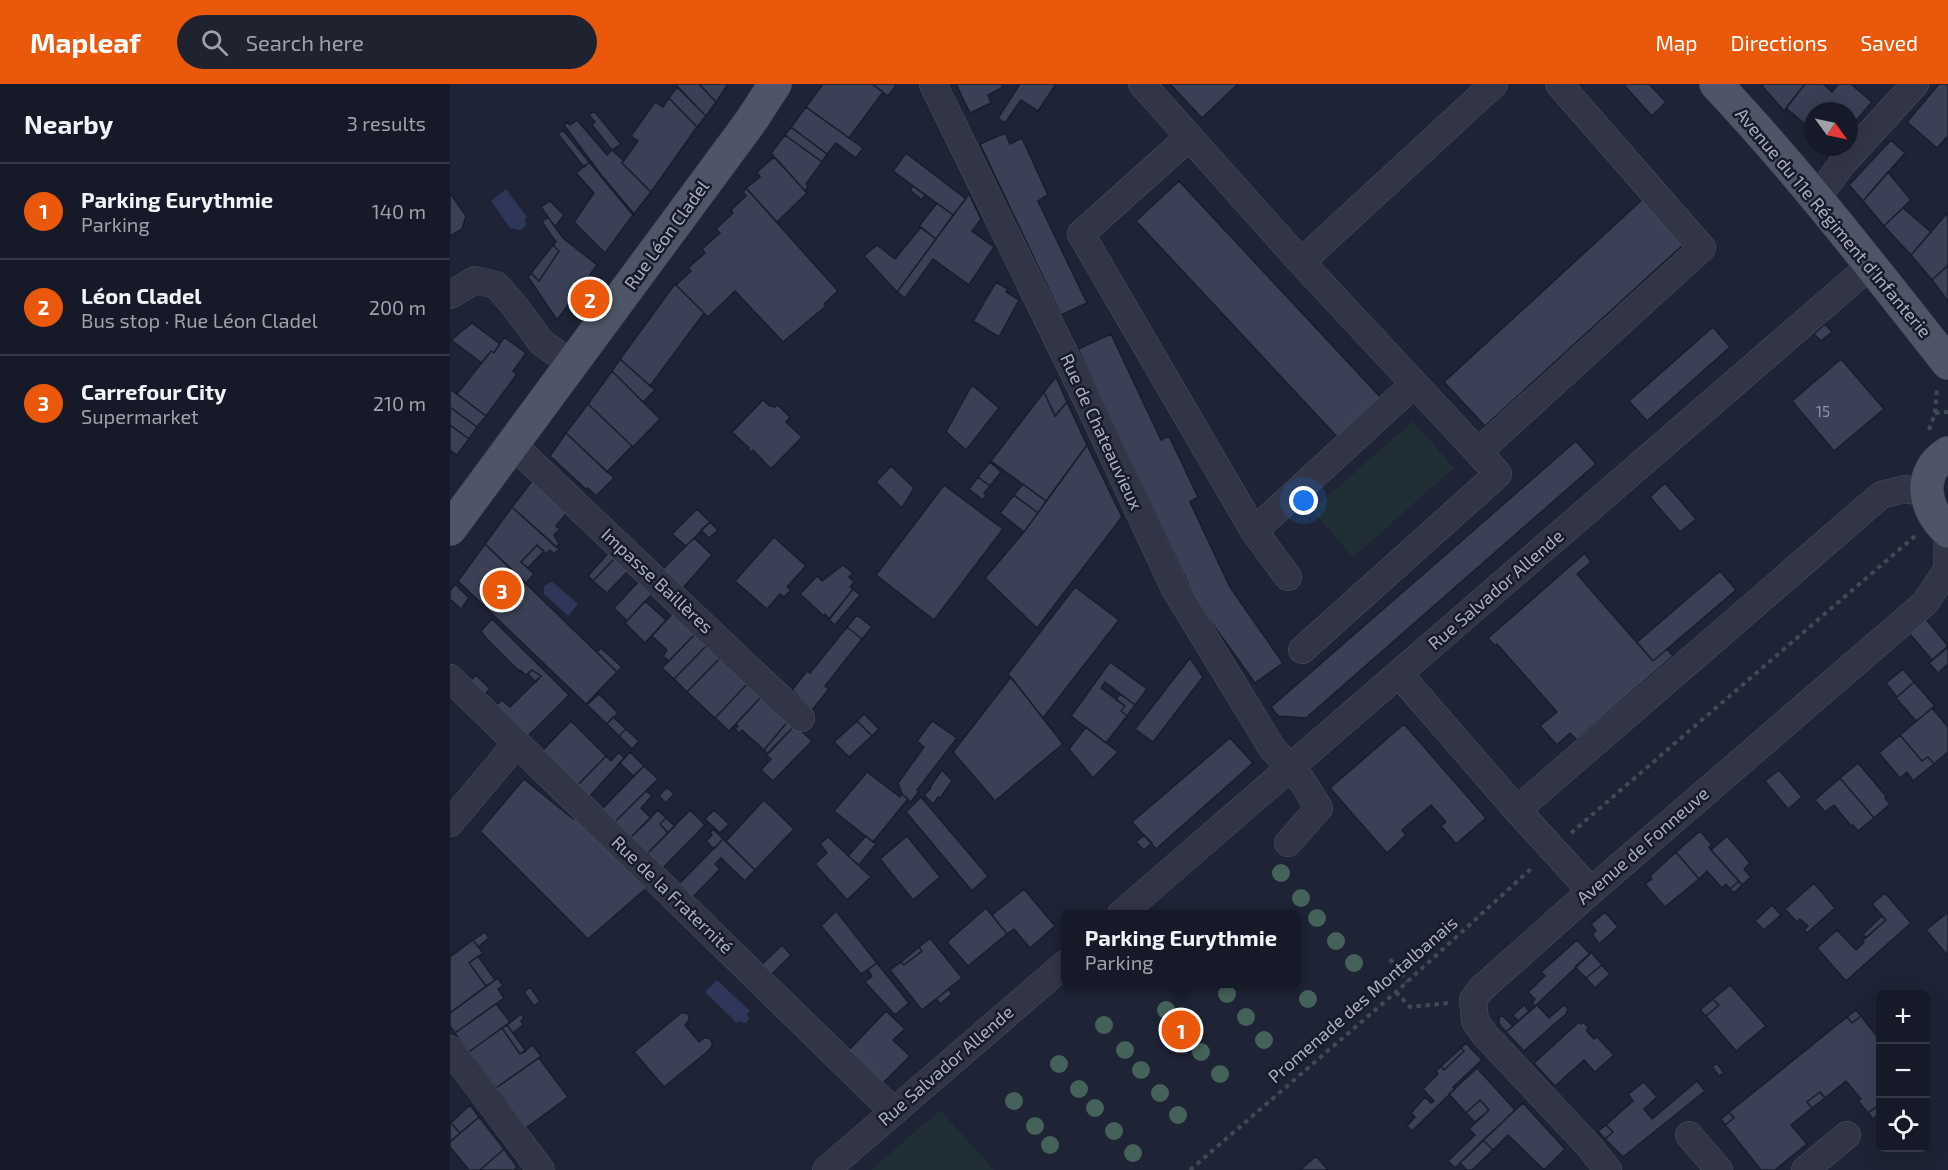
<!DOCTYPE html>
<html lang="en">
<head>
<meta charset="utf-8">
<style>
	:root { --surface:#161a28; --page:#1f2330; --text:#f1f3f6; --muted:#9ea1a8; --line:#353845; --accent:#ea580c }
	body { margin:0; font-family:"Exo 2",sans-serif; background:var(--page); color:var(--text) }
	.controls { position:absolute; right:18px; bottom:18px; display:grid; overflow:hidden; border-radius:9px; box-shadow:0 6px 24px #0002 }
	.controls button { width:54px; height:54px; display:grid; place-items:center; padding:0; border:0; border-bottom:2px solid var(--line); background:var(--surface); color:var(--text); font:30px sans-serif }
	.compass { position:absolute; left:1354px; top:18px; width:54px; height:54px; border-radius:50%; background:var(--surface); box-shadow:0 6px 24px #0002; rotate:123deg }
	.you { position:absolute; left:854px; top:417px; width:21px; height:21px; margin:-15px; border:4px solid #fff; border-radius:50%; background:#1a73e8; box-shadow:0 0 0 9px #1a73e833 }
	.badge { display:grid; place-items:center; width:39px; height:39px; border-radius:50%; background:var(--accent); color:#fff; font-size:20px; font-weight:700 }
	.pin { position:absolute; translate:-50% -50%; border:3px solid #fff; box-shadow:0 2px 6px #0006 }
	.popup { position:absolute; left:611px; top:826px; width:240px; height:78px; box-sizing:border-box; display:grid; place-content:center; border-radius:9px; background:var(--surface); filter:drop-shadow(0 2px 4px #0005); font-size:20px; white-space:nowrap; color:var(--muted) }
	.popup b { font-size:22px; color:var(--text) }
	.popup::after { content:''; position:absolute; left:50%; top:100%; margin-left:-12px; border:12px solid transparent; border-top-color:var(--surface) }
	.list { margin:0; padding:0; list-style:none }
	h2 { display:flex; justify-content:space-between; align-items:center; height:78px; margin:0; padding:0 24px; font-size:26px }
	h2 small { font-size:20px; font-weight:400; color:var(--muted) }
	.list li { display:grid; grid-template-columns:39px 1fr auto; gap:18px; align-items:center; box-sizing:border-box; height:96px; padding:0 24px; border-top:2px solid var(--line) }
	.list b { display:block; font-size:22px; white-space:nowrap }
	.list p { margin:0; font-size:20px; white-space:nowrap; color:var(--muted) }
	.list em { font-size:20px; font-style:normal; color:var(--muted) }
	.icon { flex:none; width:33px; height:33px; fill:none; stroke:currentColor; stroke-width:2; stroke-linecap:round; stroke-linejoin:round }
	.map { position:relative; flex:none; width:1498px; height:1086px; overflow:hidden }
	header { display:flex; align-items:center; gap:36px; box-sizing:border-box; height:84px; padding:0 30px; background:var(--accent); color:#fff }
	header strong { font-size:28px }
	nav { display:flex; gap:33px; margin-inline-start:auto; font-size:21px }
	.search { width:420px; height:54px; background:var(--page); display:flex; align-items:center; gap:15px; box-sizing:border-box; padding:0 21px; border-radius:33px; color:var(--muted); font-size:22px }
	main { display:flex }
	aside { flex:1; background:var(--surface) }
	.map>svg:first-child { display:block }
	.green { fill:#202f36 }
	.water { fill:#2e3659 }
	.building { fill:#3a4056; stroke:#191d2c; stroke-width:1.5 }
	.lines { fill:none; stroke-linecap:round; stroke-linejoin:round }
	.minor-casing { stroke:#4c5061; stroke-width:28 }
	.major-casing { stroke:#3b3f4f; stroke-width:34 }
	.path { stroke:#3d4c54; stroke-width:4; stroke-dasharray:4.5 4.5; stroke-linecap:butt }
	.minor { stroke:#323546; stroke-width:27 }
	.major { stroke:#4f5466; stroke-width:33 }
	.tree { fill:#44615a }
	.labels { text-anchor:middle; stroke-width:5; stroke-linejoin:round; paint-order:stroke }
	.number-label { font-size:15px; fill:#8f93a8 }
	.street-label { font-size:18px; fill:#abafc3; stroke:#171b2a }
</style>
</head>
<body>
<header>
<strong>Mapleaf</strong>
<div class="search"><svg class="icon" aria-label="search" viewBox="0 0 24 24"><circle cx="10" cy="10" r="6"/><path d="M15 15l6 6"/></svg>Search here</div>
<nav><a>Map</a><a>Directions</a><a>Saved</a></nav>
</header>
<main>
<aside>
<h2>Nearby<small>3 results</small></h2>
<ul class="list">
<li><span class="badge">1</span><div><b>Parking Eurythmie</b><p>Parking</p></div><em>140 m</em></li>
<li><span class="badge">2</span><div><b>Léon Cladel</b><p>Bus stop · Rue Léon Cladel</p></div><em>200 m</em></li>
<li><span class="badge">3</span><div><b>Carrefour City</b><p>Supermarket</p></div><em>210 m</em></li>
</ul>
</aside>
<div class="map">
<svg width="1498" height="1086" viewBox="0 0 1498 1086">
	<rect width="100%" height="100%" fill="#1e2335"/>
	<path class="green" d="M963 337 1004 384 903 473 862 426Z
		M490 1026 544 1086H421Z"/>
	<path class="water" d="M56 105 77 133 75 135 76 142 70 146 60 144 41 117Z
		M101 498 104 499 128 520 118 532 94 510V502Z
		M267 896 300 927 297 930 299 935 296 939 289 937 287 939 255 908Z"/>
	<path class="building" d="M225 0H249L266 18 256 32Z
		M249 0H278L266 18Z
		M373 0H422L433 8 399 54 356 23Z
		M422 0H447L438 12Z
		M506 0H551L553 3 538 11 541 19 520 29Z
		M570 0H606L588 27 571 16 555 39 548 34Z
		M720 0H788L752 34Z
		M1173 0H1199L1216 18 1202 32Z
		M1313 0H1355L1334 27 1312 2Z
		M1355 0H1373L1382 8 1388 0H1401L1422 18 1399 45V27H1363V47L1336 24Z
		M1489 0H1498V52L1487 64 1457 38Z
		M227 3 256 32 247 43 219 14Z
		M219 14 247 43 201 108 172 79 188 57 181 52 205 18 213 23Z
		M356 23 413 64 406 74 386 59 377 70 341 43Z
		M144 27 171 60 162 66 142 41 145 38 139 31Z
		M127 36 157 71 162 66 173 76 172 79 201 108 184 130 152 92 114 41 117 38 120 41Z
		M341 43 377 70 372 78 335 51Z
		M113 46 139 78 134 83 108 50Z
		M555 49 560 60 572 54 598 111 588 117 637 219 611 231 530 60Z
		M335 51 372 78 356 100 358 102 355 107 321 69Z
		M1441 56 1455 69 1413 117 1399 101Z
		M456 69 516 115 503 131 443 87Z
		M324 73 357 109 327 138 296 104 310 93 307 88Z
		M139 78 183 131 155 169 124 138 144 109 126 89Z
		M1438 88 1461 116 1434 142 1413 117Z
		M729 97 934 317 891 357 686 137Z
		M463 102 475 111 472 116 460 106Z
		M296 104 388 207 374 220 376 222 333 258 285 207 258 233 226 201 241 187 238 184 255 169 252 165 270 149 266 145 283 129 281 126 296 112 293 108Z
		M0 109 16 132 12 145 0 152Z
		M519 110 531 135 522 147 544 163 519 201 483 175 455 214 447 208Z
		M1194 114 1235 159 1035 342 994 298Z
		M100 117 114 131 105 143 91 123Z
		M487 119 503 131 486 155 469 142Z
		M1453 124 1481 148 1461 171 1434 142Z
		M1498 128V181L1482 196 1461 171Z
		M98 133 113 154 147 181 107 236 78 193 81 189 89 197 109 167 103 161 106 158 92 138Z
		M471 143 486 155 447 208 414 172 427 161 445 175Z
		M103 161 109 167 89 197 81 189Z
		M1498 181V217L1482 196Z
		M546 198 558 205 556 208 569 216 549 253 523 237Z
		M225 200 254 229 200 302 170 275Z
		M22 239 50 260 44 269 41 267 32 279 1 256Z
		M1375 240 1382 248 1371 257 1364 250Z
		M1263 243 1280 263 1197 337 1179 317Z
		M661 250 711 356 719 352 748 413 740 418 780 503 833 579 805 599 746 517 628 265Z
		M54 253 76 269 63 287 67 290 36 332 7 310 41 267 44 269Z
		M170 275 205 306 193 318 162 287Z
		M1391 275 1434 325 1384 367 1342 317Z
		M162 287 210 335 183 363 138 320Z
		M606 293 617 318 605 332 594 308Z
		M522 301 549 324 516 366 496 348Z
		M0 305 36 332 27 343 0 323Z
		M594 308 605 332 617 318 637 361 596 417 541 377Z
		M313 316 320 322 325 323 328 321 340 333 336 338 352 353 321 385 303 366 301 368 298 365 299 364 284 350 281 349Z
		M138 320 182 362 157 388 116 349Z
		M0 323 27 343 19 355 0 341Z
		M0 341 19 355 7 371 0 366Z
		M116 349 164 394 146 412 138 404 137 406 100 372Z
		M1126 357 1146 380 856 634 828 632 821 623Z
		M637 361 672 433 587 544 535 494 574 448Z
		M540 378 551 388 540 402 528 393Z
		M441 382 464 404 452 424 426 398Z
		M528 393 540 402 534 409 536 411 533 416 519 405Z
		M82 397 117 429 106 442 110 445 104 451 109 460 106 463 62 423Z
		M1215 399 1246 435 1230 448 1200 413Z
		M573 400 596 417 588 429 564 411Z
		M494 401 553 445 484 536 426 491Z
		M564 411 588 429 574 448 550 429Z
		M62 423 109 465 104 470 100 466 96 470 87 461 71 478 84 490 76 499 35 460Z
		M247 425 260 438 236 462 222 450Z
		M260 438 268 446 259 454 251 446Z
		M324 453 356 482 337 503 341 506 334 513 330 510 317 525 285 497Z
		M244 454 262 471 232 505 212 486Z
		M35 460 167 588 136 620 8 497Z
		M87 461 94 467 78 484 71 478Z
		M159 468 165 474 143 497 138 492Z
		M1135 469 1141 478 1127 490 1203 577 1217 565 1223 572 1127 656 1120 649 1107 661 1090 642 1107 628 1047 560 1045 562 1038 554Z
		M165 474 178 487 157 509 143 497Z
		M393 481 403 489 399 493 404 498 400 503 403 505 379 535 375 530 374 532 350 510 367 492 372 497Z
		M1270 487 1286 506 1203 577 1187 558Z
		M189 497 203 509 177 537 164 524Z
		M5 500 19 514 11 525 0 515V507Z
		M625 503 669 536 593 634 558 590Z
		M403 505 410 511 385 541 379 536Z
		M195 517 216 536 195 559 175 539Z
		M224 528 246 549 219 577 213 572 217 566 202 552Z
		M407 531 422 543 412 555 397 543Z
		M42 535 119 611 77 653 45 622 52 616 60 623 91 592 82 586 76 591 70 586 69 587 36 554 31 547Z
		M1476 535 1498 562 1482 576 1459 549Z
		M397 543 412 555 375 602 379 605 362 626 342 606 357 587 360 589Z
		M246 549 258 560 224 595 212 584Z
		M258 560 271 573 237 608 224 595Z
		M1498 563V580L1488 589 1479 579Z
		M151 564 172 583 167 588 147 568Z
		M271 573 299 598 265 634 237 608Z
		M740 574 753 593 703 658 685 645Z
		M660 578 697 605 685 621 655 598 651 604 675 622 671 627 677 632 656 659 621 632Z
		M1453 585 1464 598 1447 613 1436 599Z
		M82 586 91 592 86 598 78 590Z
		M26 591 40 605 34 611 20 597Z
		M561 593 613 660 545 717 503 668Z
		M299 598 313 611 279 647 265 634Z
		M1464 598 1485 622 1466 637 1446 614Z
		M149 610 168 629 157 640 137 621Z
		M670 610 685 621 677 632 671 627 675 622 666 616Z
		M313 611 339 636 314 666 292 646 289 649 285 645 288 642 286 640Z
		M1482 624 1498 643V668L1484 680 1478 673 1472 677 1450 651Z
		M414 630 429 645 422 652 407 637Z
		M163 633 176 645 169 652 157 640Z
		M339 636 345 641 318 670 314 666Z
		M121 637 156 672 127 702 92 667Z
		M407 637 422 652 399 673 384 658Z
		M482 637 507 654 467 706 469 707 461 718 452 710 448 699 474 663 467 657Z
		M954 640 1036 734 1006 760 991 742 996 738 981 721 952 746 956 751 937 769 880 704Z
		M345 641 362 657 323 697 311 686 321 675 316 671Z
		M636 643 668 668 643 694 619 665Z
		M176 645 189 657 182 665 169 652Z
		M1450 651 1472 677 1478 673 1484 680 1463 697 1457 688 1450 694 1429 669Z
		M780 654 803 679 706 765 682 738Z
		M169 668 174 674 139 713 127 702 156 672 161 677Z
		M180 668 194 682 183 692 170 679Z
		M1408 679 1436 712 1435 714 1440 720 1424 734 1390 694Z
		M194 682 208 695 164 739 151 726Z
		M492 686 502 697 490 714 488 713 483 720 474 711 481 704 480 703Z
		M1329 686 1352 713 1338 725 1315 697Z
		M417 688 450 713 452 710 458 715 423 758 384 727Z
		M1390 694 1424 734 1408 747 1403 741 1401 742 1384 721 1375 728 1365 716Z
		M74 695 123 735 128 733 200 801 138 855 30 747Z
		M217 703 224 710 216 719 209 712Z
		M196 707 202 712 191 724 201 734 180 754 164 739Z
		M471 713 538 792 522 807 456 728Z
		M314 716 344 745 305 786 276 757Z
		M208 726 216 734 210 740 218 749 197 770 180 754Z
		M240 726 255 741 212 785 197 770Z
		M264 726 279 740 270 749 255 735Z
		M216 734 225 742 218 749 210 740Z
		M263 745 273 755 264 765 256 757 262 751 260 749Z
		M1250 747 1262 761 1259 763 1261 766 1289 797 1280 805 1276 800 1272 804 1257 787 1249 795 1226 768Z
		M694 751 702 759 694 766 686 758Z
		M416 752 426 760 409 781 398 772Z
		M457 752 490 793 463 816 430 775Z
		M1277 752 1300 779 1294 785 1301 793 1292 801 1261 766Z
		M378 753 421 793 397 816 365 780 377 769 370 760Z
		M273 755 305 786 295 797 271 774 265 780 270 785 242 814 228 801Z
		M1226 768 1249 795 1215 823 1195 800 1202 795 1200 792Z
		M1289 797 1292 801 1284 809 1280 805Z
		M1364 799 1385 824 1357 849 1354 846 1358 842 1350 835 1347 838 1335 825Z
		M574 805 605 842 580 864 564 845 557 850 542 831Z
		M1435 809 1461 839 1396 897 1367 864 1387 846 1406 866 1414 858 1413 856 1436 836 1422 820Z
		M1322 821 1331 831 1314 846 1305 837Z
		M536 824 557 850 518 882 497 858Z
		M386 827 427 879 411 890 371 842Z
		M1155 828 1168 843 1149 860 1142 850 1146 847 1141 840Z
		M1498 828V872L1476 846Z
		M1432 832 1436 836 1416 854 1413 850Z
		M35 848 39 854 28 863 23 856Z
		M480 854 512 894 472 926 440 886 451 878 454 881 472 867 469 863Z
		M23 856 33 869 19 879 36 902 0 929V873Z
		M1127 856 1140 870 1085 922 1082 919 1085 915 1078 908 1095 892 1091 888Z
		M332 861 341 871 320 892 310 882Z
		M469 863 472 867 454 881 451 878Z
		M1141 868 1152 881 1136 894 1125 883Z
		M28 872 45 896 36 902 19 879Z
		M427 879 459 919 445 931 415 898 422 892 418 886Z
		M1152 881 1160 890 1145 904 1136 894Z
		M48 894 53 902 48 905 54 914 5 949 0 942V929Z
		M1280 901 1316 942 1286 967 1256 932 1269 921 1263 915Z
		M80 903 90 917 84 922 74 908Z
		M499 905 502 910 490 920 486 915Z
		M1263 915 1269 921 1256 932 1250 926Z
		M46 920 60 938 19 968 5 949Z
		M1074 921 1079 927 1068 937 1063 931Z
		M1087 921 1099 934 1114 921 1118 925 1116 930 1074 967 1056 948Z
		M1406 926 1411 932 1402 939 1397 933Z
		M436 927 455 945 443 956 460 972 432 1000 398 967Z
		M231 929H237L239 932V936L235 941 249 958 254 954H259L262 958V962L257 968 214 1003 184 968Z
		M71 930 74 934 71 937 73 941 63 949 57 941Z
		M1052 931 1063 942 1056 948 1049 940V934Z
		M1411 932 1430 956V1028L1426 1023 1418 1029 1408 1017 1411 1015 1396 997 1375 1014 1370 1008 1357 1018 1362 1024 1341 1041 1357 1060 1325 1086H1311L1275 1041 1284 1034 1279 1028 1397 933 1402 939Z
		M1129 938 1131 940 1133 938 1139 944 1136 946 1144 955 1147 953 1164 971 1145 988 1134 976 1105 1002 1084 979Z
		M57 941 76 967 70 970 52 944Z
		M52 944 70 970 83 961 91 972 46 1004 19 968Z
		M1016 959 1032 976 1003 1003 1005 1005 962 1047 957 1042 965 1033 961 1029 975 1013 981 1019 984 1017 973 1005 988 990 986 987 991 982 994 986 1014 967 1011 964Z
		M1011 964 1014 967 994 986 991 982Z
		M89 974 118 1013 76 1044 46 1004Z
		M1267 979 1274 989 1269 992 1262 983Z
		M1027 984 1065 1026 1005 1084 998 1077 1025 1051 1019 1045 1039 1026 1030 1016 1016 1029 999 1010Z
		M1247 997 1255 1007 1173 1073 1155 1055 1163 1048 1156 1041 1183 1017 1178 1010 1194 998 1207 1013 1194 1025 1202 1035Z
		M1370 1008 1375 1014 1362 1024 1357 1018Z
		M1030 1016 1039 1026 1025 1038 1016 1029Z
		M1073 1019 1115 1065 1094 1086 1058 1051 1043 1066 1033 1056Z
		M20 1021 29 1033 10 1049 1 1039Z
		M1426 1023 1430 1029 1423 1035 1418 1029Z
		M1279 1028 1284 1034 1275 1041 1271 1035Z
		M29 1033 54 1065 30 1086H19L0 1063V1058Z
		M1 1039 10 1049 0 1058V1040Z
		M1156 1041 1163 1048 1155 1055 1148 1047Z
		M1033 1056 1043 1066 1022 1086H1017L1010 1079Z
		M54 1065 67 1083 64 1086H30Z
		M866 1072 878 1086H850Z"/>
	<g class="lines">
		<defs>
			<path id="minor" d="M483 0 640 322 725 505 822 664 852 697 869 724 838 759
				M692 0 851 178
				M1044 0 851 178 1028 368 1252 164 1109 0
				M739 53 631 150 804 447 964 300
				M1367 114 1392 80 1465 0
				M0 211 25 196 46 201 63 220 92 259 121 279
				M63 361 351 634
				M804 447 838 493
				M852 566 1048 390 1028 368
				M949 590 1067 726 1141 807
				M0 594 444 1028
				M1067 726 1431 411 1455 405 1476 409
				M0 739 67 659
				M671 830 1421 181
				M0 965 91 1086
				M1239 1051 1269 1086
				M376 1086 616 879
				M1158 1086 1139 1062 1035 951 1025 937 1023 916 1031 905 1141 807 1475 519 1497 486 1498 447
				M1355 1086 1397 1051"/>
			<path id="major" d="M1266 0C1349 88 1423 184 1498 279
				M1498 369C1466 389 1474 426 1498 447
				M0 445 301 37 325 0"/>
		</defs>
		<use href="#minor" class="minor-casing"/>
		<use href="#major" class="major-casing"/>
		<path class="path" d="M1485 329 1498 328
			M1479 346 1485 329 1487 304
			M1121 749 1465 452
			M940 875 957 898
			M946 908 960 923 999 919
			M740 1086 946 908 1084 782"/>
		<use href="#minor" class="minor"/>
		<use href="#major" class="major"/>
	</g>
	<g class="tree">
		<circle cx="831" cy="789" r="9"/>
		<circle cx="851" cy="814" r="9"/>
		<circle cx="867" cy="834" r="9"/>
		<circle cx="886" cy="857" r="9"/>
		<circle cx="904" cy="879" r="9"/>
		<circle cx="777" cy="910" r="9"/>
		<circle cx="858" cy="915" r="9"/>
		<circle cx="716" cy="926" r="9"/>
		<circle cx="796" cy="933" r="9"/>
		<circle cx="654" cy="941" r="9"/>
		<circle cx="732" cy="945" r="9"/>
		<circle cx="814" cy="956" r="9"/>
		<circle cx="675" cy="966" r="9"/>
		<circle cx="751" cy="968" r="9"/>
		<circle cx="609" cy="980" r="9"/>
		<circle cx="691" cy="986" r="9"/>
		<circle cx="770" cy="990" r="9"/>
		<circle cx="629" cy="1005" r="9"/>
		<circle cx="710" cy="1009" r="9"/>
		<circle cx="564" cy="1017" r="9"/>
		<circle cx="645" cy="1024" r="9"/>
		<circle cx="728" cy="1031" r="9"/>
		<circle cx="585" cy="1042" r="9"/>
		<circle cx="664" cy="1047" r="9"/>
		<circle cx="600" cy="1061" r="9"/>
		<circle cx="683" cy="1069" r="9"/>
	</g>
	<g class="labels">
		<g class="number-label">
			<text x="1373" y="333">15</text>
		</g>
		<g class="street-label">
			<text transform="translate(1383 139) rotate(50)" y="6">Avenue du 11e Régiment d'Infanterie</text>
			<text transform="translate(217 151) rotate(-54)" y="6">Rue Léon Cladel</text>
			<text transform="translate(651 348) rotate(65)" y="6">Rue de Chateauvieux</text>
			<text transform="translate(207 497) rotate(43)" y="6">Impasse Baillères</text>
			<text transform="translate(1046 506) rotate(-41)" y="6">Rue Salvador Allende</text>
			<text transform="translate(1193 762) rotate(-41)" y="6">Avenue de Fonneuve</text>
			<text transform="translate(222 811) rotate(44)" y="6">Rue de la Fraternité</text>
			<text transform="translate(913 916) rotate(-41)" y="6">Promenade des Montalbanais</text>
			<text transform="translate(496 982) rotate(-41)" y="6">Rue Salvador Allende</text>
		</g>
	</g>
</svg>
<div class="controls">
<button>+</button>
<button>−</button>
<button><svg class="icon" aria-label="locate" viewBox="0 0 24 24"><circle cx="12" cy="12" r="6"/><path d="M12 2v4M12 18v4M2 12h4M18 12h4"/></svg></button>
</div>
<svg class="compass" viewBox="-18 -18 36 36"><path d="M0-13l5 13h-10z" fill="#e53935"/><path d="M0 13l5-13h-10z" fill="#9ea1a8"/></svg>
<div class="you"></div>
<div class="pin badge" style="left:731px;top:946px">1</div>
<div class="popup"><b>Parking Eurythmie</b>Parking</div>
<div class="pin badge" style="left:140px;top:215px">2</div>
<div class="pin badge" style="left:52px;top:506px">3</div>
</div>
</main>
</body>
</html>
